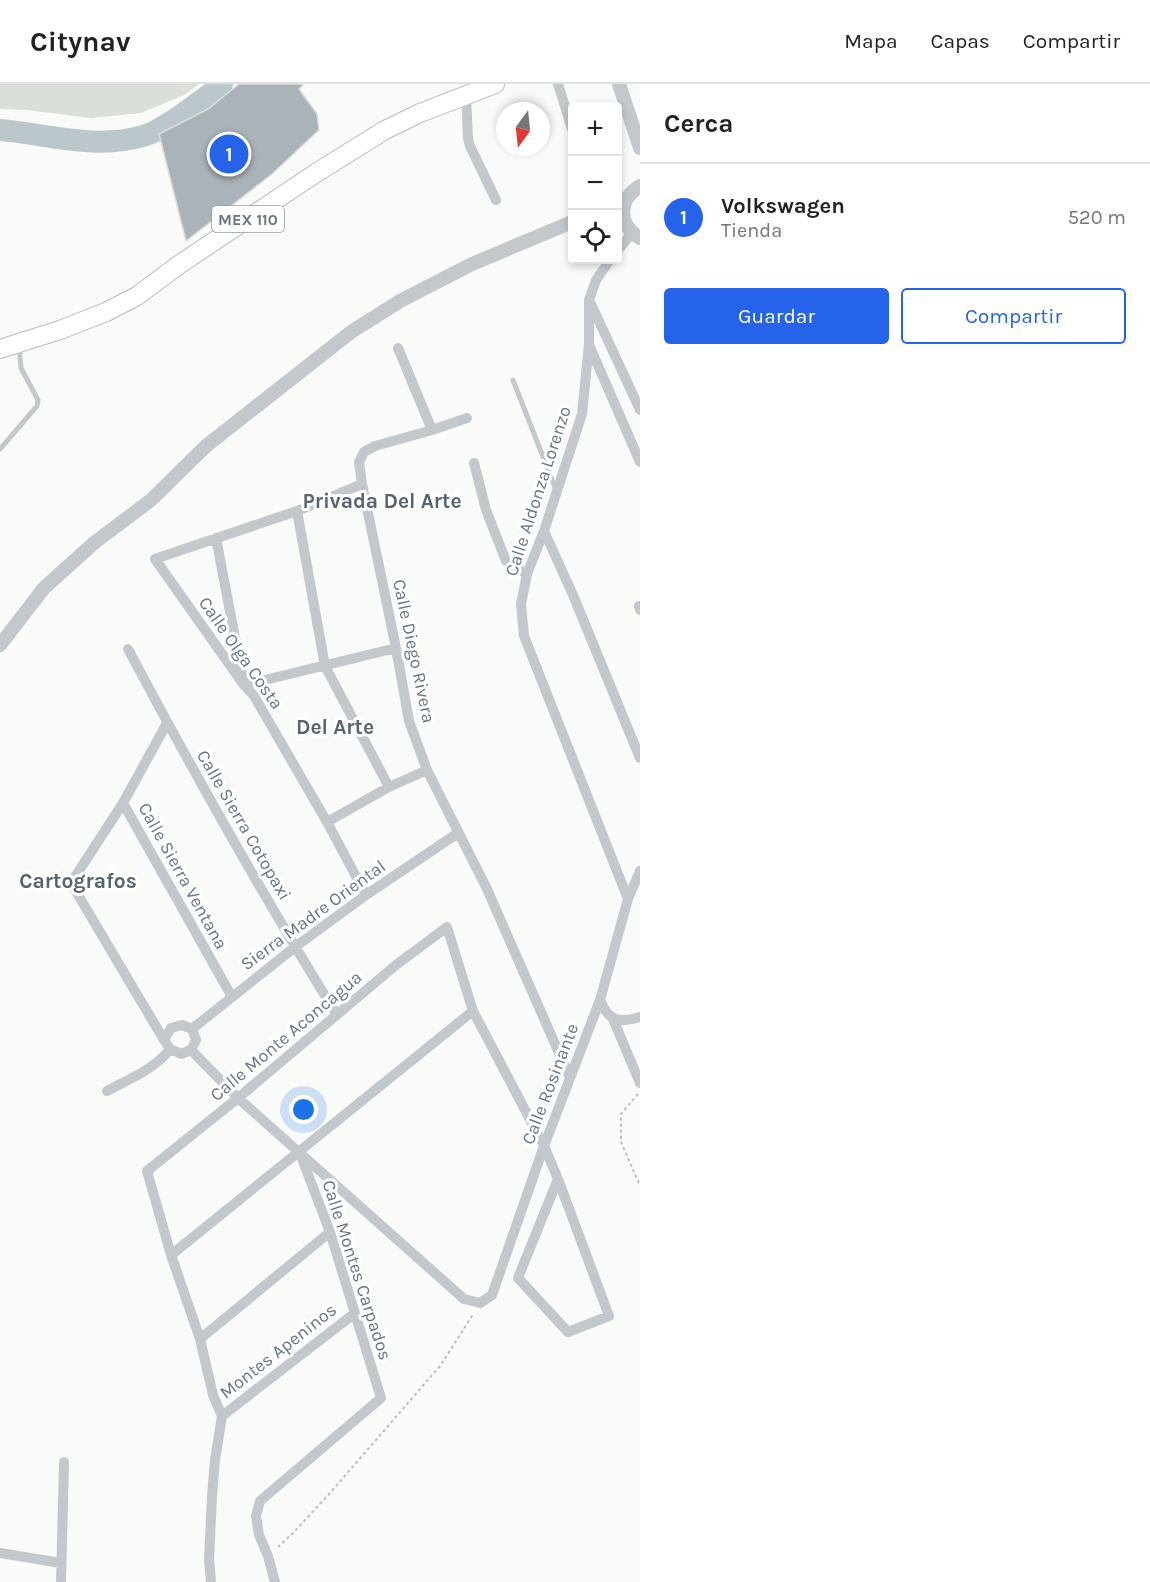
<!DOCTYPE html>
<html lang="es">
<head>
<meta charset="utf-8">
<style>
	:root { --surface:#fff; --page:#f2f2f2; --text:#222; --muted:#767676; --line:#e0e0e0; --accent:#2563eb }
	body { margin:0; font-family:Karla,sans-serif; background:var(--page); color:var(--text) }
	.controls { position:absolute; right:18px; top:18px; display:grid; overflow:hidden; border-radius:6px; box-shadow:0 3px 9px #0003 }
	.controls button { width:54px; height:54px; display:grid; place-items:center; padding:0; border:0; border-bottom:2px solid var(--line); background:var(--surface); color:var(--text); font:30px sans-serif }
	.compass { position:absolute; left:496px; top:18px; width:54px; height:54px; border-radius:50%; background:var(--surface); box-shadow:0 3px 9px #0003; rotate:195deg }
	.you { position:absolute; left:304px; top:1026px; width:21px; height:21px; margin:-15px; border:4px solid #fff; border-radius:50%; background:#1a73e8; box-shadow:0 0 0 9px #1a73e833 }
	.badge { display:grid; place-items:center; width:39px; height:39px; border-radius:50%; background:var(--accent); color:#fff; font-size:20px; font-weight:700 }
	.pin { position:absolute; translate:-50% -50%; border:3px solid #fff; box-shadow:0 2px 6px #0006 }
	.list { margin:0; padding:0; list-style:none }
	h2 { display:flex; justify-content:space-between; align-items:center; height:78px; margin:0; padding:0 24px; font-size:26px }
	h2 small { font-size:20px; font-weight:400; color:var(--muted) }
	.list li { display:grid; grid-template-columns:39px 1fr auto; gap:18px; align-items:center; box-sizing:border-box; height:108px; padding:0 24px; border-top:2px solid var(--line) }
	.list b { display:block; font-size:22px; white-space:nowrap }
	.list p { margin:0; font-size:20px; white-space:nowrap; color:var(--muted) }
	.list em { font-size:20px; font-style:normal; color:var(--muted) }
	.actions { display:flex; gap:12px; padding:18px 24px }
	.actions a { flex:1; padding:14px 0; border:2px solid var(--accent); border-radius:6px; text-align:center; font-size:21px; color:var(--accent) }
	.actions .main { background:var(--accent); color:#fff }
	.icon { flex:none; width:33px; height:33px; fill:none; stroke:currentColor; stroke-width:2; stroke-linecap:round; stroke-linejoin:round }
	.map { position:relative; flex:none; width:640px; height:1498px; overflow:hidden }
	header { display:flex; align-items:center; gap:36px; box-sizing:border-box; height:84px; padding:0 30px; background:var(--surface); border-bottom:2px solid var(--line) }
	header strong { font-size:28px }
	nav { display:flex; gap:33px; margin-inline-start:auto; font-size:21px }
	main { display:flex }
	aside { flex:1; background:var(--surface) }
	.map>svg:first-child { display:block }
	.green { fill:#dadfd7 }
	.lines { fill:none; stroke-linecap:round; stroke-linejoin:round }
	.river { stroke:#bbc7cb; stroke-width:22 }
	.building { fill:#aab3b9; stroke:#dcdcda; stroke-width:1.5 }
	.primary-casing { stroke:#b5babe; stroke-width:20 }
	.path { stroke:#bbbfc2; stroke-width:2; stroke-dasharray:3 3; stroke-linecap:butt }
	.service { stroke:#c3c8cc; stroke-width:5 }
	.minor { stroke:#c3c8cc; stroke-width:10 }
	.tertiary { stroke:#c3c8cc; stroke-width:14 }
	.primary { stroke:#fff; stroke-width:18 }
	.labels { text-anchor:middle; stroke-width:6; stroke-linejoin:round; paint-order:stroke }
	.shield { fill:#fff; stroke:#939fa8; stroke-width:1.5 }
	.shield-label { font-size:16px; font-weight:bold; fill:#657683 }
	.street-label { font-size:18px; fill:#657683; stroke:#fff }
	.quarter-label { font-size:21px; font-weight:bold; fill:#57646e; stroke:#fff }
</style>
</head>
<body>
<header>
<strong>Citynav</strong>
<nav><a>Mapa</a><a>Capas</a><a>Compartir</a></nav>
</header>
<main>
<div class="map">
<svg width="640" height="1498" viewBox="0 0 640 1498">
	<rect width="100%" height="100%" fill="#fafaf8"/>
	<path class="green" d="M0 0H199L184 11 141 29 91 34 26 26 0 25Z"/>
	<g class="lines">
		<path class="river" d="M0 46C47 50 96 66 143 52 164 46 197 19 217 5L222 0"/>
	</g>
	<path class="building" d="M239 0H302L303 1 299 5 317 30 319 46 272 90 186 157 159 50 208 25Z"/>
	<g class="lines">
		<defs>
			<path id="primary" d="M0 265 60 246 106 228 137 212 180 180 316 89 385 46 420 29 495 0"/>
		</defs>
		<use href="#primary" class="primary-casing"/>
		<path class="path" d="M638 1010 621 1030V1058L640 1102
			M278 1463 294 1448 330 1409 440 1282 474 1229"/>
		<path class="service" d="M513 296 556 406
			M0 365 37 322 38 316 21 284 19 261"/>
		<path class="minor" d="M558 0 572 45
			M466 11 468 55 470 62 496 116
			M618 166 632 149
			M610 176 596 196 589 216V260L582 330 544 447 527 490 521 520 524 552 628 815
			M591 220 640 326
			M590 263 640 378
			M398 264 432 346
			M467 334 432 346 375 362 364 368 359 378 362 400 396 564 409 637 427 686 487 805 570 994
			M474 379 486 426 506 477 527 490
			M362 400 297 427 155 475 244 601 254 612 327 738 366 811
			M297 427 325 582 389 703
			M544 447 573 511 640 674
			M216 454 244 601 396 564
			M639 522 640 526
			M128 565C194 689 263 812 337 931
			M123 719 232 913
			M327 738 389 703 427 686
			M600 916C609 938 619 939 640 933
			M613 935 640 999
			M182 941 192 945 196 956 191 966 181 970 170 965 164 956 171 944Z
			M192 945 295 863 366 811 458 749
			M164 956 71 799 123 719 167 639
			M191 966 238 1014 464 1215 480 1219 492 1211 544 1062 600 916 628 815 640 787
			M107 1007C129 995 155 985 170 965
			M171 1171 473 927
			M200 1255 330 1148
			M222 1332 355 1229
			M0 1469 61 1479
			M61 1498 64 1378
			M211 1498 209 1475 212 1412 215 1376 222 1332 213 1311 200 1255 171 1171 147 1087 238 1014 396 881 447 843 473 927 544 1062 558 1095 609 1232 568 1248 518 1194 558 1095
			M275 1498 268 1472 259 1451 256 1432 260 1417 381 1314 330 1148 301 1072"/>
		<path class="tertiary" d="M619 0 640 64
			M640 102C618 116 617 140 640 154
			M0 561 44 504 94 459 151 416 206 362 351 248 400 217 472 180 572 138"/>
		<use href="#primary" class="primary"/>
	</g>
	<g class="labels">
		<rect class="shield" x="212" y="122" width="72" height="26" rx="4.5"/>
		<g class="shield-label">
			<text x="248" y="141">MEX 110</text>
		</g>
		<g class="street-label">
			<text transform="translate(538 407) rotate(-72)" y="6">Calle Aldonza Lorenzo</text>
			<text transform="translate(414 567) rotate(78)" y="6">Calle Diego Rivera</text>
			<text transform="translate(241 569) rotate(55)" y="6">Calle Olga Costa</text>
			<text transform="translate(244 741) rotate(60)" y="6">Calle Sierra Cotopaxi</text>
			<text transform="translate(183 792) rotate(61)" y="6">Calle Sierra Ventana</text>
			<text transform="translate(313 831) rotate(-36)" y="6">Sierra Madre Oriental</text>
			<text transform="translate(286 952) rotate(-40)" y="6">Calle Monte Aconcagua</text>
			<text transform="translate(550 1000) rotate(-69)" y="6">Calle Rosinante</text>
			<text transform="translate(357 1186) rotate(72)" y="6">Calle Montes Carpados</text>
			<text transform="translate(278 1267) rotate(-38)" y="6">Montes Apeninos</text>
		</g>
		<g class="quarter-label">
			<text x="382" y="424">Privada Del Arte</text>
			<text x="335" y="650">Del Arte</text>
			<text x="78" y="804">Cartografos</text>
		</g>
	</g>
</svg>
<div class="controls">
<button>+</button>
<button>−</button>
<button><svg class="icon" aria-label="locate" viewBox="0 0 24 24"><circle cx="12" cy="12" r="6"/><path d="M12 2v4M12 18v4M2 12h4M18 12h4"/></svg></button>
</div>
<svg class="compass" viewBox="-18 -18 36 36"><path d="M0-13l5 13h-10z" fill="#e53935"/><path d="M0 13l5-13h-10z" fill="#767676"/></svg>
<div class="you"></div>
<div class="pin badge" style="left:229px;top:70px">1</div>
</div>
<aside>
<h2>Cerca<small></small></h2>
<ul class="list">
<li><span class="badge">1</span><div><b>Volkswagen</b><p>Tienda</p></div><em>520 m</em></li>
</ul>
<div class="actions"><a class="main">Guardar</a><a>Compartir</a></div>
</aside>
</main>
</body>
</html>
